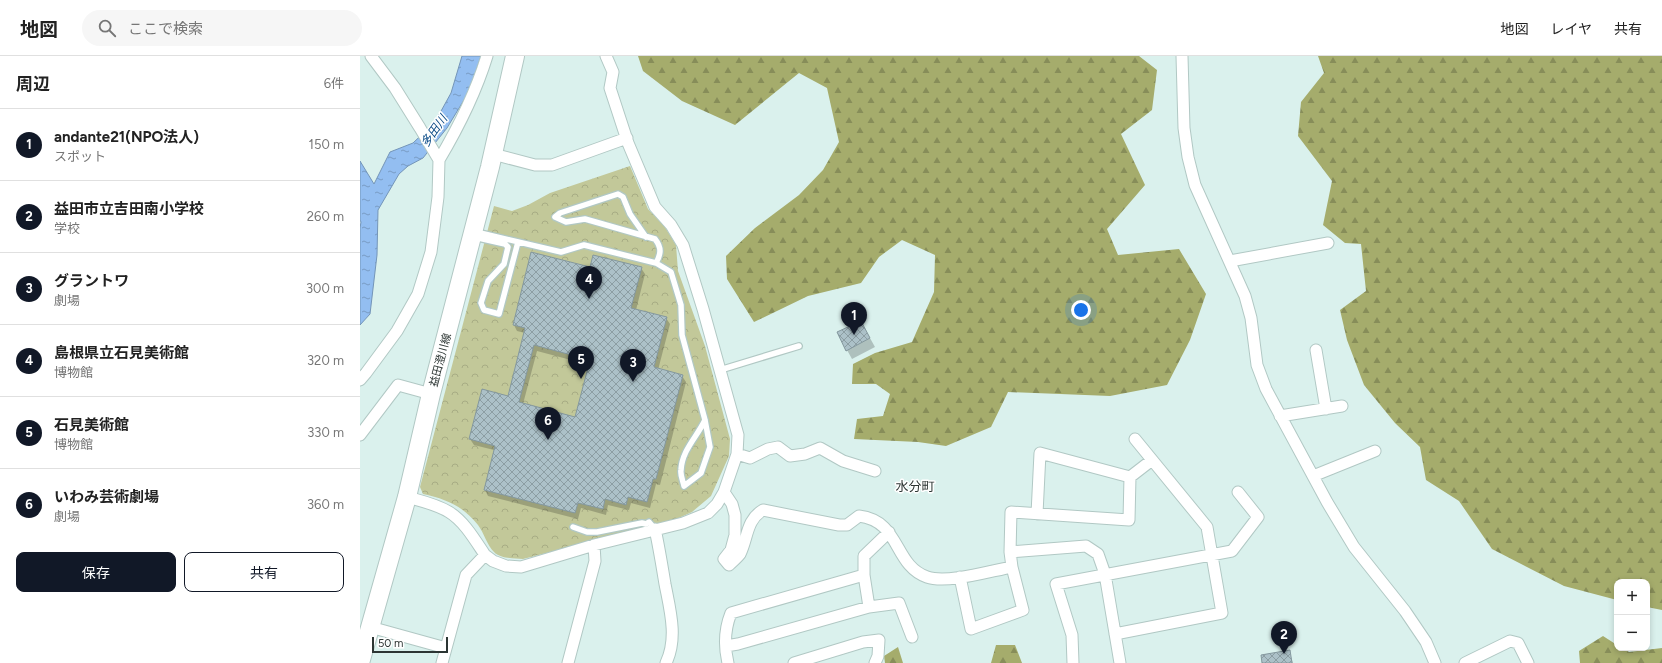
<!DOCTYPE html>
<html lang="ja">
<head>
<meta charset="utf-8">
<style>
	:root { --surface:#fff; --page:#f6f6f6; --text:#222; --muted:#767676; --line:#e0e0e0; --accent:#111827 }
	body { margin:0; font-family:Figtree,"Noto Sans JP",sans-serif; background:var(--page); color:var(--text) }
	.controls { position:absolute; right:12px; bottom:12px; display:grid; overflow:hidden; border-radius:8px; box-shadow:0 2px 6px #0003 }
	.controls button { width:36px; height:36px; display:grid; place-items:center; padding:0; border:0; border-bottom:1px solid var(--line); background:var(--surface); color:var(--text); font:20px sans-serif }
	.scale { position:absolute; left:12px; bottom:10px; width:76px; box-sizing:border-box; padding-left:4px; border:2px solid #2c3533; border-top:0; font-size:11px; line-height:14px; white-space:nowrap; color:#2c3533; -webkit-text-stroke:3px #fff; paint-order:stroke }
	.you { position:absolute; left:721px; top:254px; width:14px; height:14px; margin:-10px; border:3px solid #fff; border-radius:50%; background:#1a73e8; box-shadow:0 0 0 6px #1a73e833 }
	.badge { display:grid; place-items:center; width:26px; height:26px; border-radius:50%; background:var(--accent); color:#fff; font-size:13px; font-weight:700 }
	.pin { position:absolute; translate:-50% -33px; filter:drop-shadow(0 1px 2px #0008) }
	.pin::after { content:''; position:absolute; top:21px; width:14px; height:12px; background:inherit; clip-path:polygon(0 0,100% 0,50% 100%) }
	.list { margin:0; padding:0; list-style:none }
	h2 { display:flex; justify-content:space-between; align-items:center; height:52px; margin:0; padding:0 16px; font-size:17px }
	h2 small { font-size:13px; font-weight:400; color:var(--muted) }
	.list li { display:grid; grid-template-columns:26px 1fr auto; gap:12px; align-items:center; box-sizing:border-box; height:72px; padding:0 16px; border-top:1px solid var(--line) }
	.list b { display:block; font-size:15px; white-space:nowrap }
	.list p { margin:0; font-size:13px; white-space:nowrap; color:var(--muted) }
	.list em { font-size:13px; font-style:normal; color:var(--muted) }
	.actions { display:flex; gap:8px; padding:12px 16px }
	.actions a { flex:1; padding:9px 0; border:1px solid var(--accent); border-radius:8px; text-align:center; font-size:14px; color:var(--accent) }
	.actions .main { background:var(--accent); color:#fff }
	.icon { flex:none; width:22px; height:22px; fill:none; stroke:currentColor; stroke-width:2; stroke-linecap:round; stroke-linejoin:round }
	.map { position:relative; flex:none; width:1302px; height:607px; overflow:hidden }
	header { display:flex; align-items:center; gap:24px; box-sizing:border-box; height:56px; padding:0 20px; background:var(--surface); border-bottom:1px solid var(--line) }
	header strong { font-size:19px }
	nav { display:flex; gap:22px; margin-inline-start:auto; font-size:14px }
	.search { width:280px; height:36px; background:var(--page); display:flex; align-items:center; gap:10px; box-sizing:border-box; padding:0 14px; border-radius:22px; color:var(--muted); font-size:15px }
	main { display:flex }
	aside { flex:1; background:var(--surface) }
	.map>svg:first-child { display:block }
	.forest { fill:url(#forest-firs) }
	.park { fill:url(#park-crowns) }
	.water { fill:url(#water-ripples); stroke:#7495b8 }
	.shadow { fill:#0003; fill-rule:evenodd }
	.building { fill:url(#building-cross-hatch); stroke:#84989e; fill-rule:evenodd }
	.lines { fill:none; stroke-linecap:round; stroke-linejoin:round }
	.service-casing { stroke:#b1c8c4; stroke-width:8 }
	.minor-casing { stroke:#b1c8c4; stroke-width:13 }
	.primary-casing { stroke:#b1c8c4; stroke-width:20 }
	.service { stroke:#fff; stroke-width:5.5 }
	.minor { stroke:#fff; stroke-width:11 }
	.primary { stroke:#fff; stroke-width:18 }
	.labels { text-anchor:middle; stroke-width:3; stroke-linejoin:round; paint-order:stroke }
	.street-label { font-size:11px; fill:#2c3533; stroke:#fff }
	.water-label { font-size:12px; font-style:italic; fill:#084985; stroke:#fff }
	.quarter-label { font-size:13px; fill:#2c3533; stroke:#fff }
</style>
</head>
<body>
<header>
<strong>地図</strong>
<div class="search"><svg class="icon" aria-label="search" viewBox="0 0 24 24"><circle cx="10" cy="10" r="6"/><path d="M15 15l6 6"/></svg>ここで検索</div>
<nav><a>地図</a><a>レイヤ</a><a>共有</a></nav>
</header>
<main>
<aside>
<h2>周辺<small>6件</small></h2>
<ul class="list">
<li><span class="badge">1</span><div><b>andante21(NPO法人)</b><p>スポット</p></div><em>150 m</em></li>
<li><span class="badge">2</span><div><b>益田市立吉田南小学校</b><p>学校</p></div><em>260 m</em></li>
<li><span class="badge">3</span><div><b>グラントワ</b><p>劇場</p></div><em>300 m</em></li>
<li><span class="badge">4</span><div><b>島根県立石見美術館</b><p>博物館</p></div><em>320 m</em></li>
<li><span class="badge">5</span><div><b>石見美術館</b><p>博物館</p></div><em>330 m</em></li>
<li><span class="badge">6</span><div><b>いわみ芸術劇場</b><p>劇場</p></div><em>360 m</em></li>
</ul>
<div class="actions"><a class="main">保存</a><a>共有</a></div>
</aside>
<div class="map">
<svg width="1302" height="607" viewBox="0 0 1302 607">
	<defs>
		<pattern id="forest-firs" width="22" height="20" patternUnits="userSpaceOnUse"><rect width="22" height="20" fill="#a5ac6c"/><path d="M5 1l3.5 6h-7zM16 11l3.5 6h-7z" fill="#878d59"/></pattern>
		<pattern id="park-crowns" width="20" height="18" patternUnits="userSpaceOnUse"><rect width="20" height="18" fill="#c2c899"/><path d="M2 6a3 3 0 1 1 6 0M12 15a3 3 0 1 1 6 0" fill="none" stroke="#a7ac84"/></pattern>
		<pattern id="water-ripples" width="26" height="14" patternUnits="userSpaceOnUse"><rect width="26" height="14" fill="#93bef1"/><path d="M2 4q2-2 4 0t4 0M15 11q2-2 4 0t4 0" fill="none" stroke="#789bc4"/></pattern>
		<pattern id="building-cross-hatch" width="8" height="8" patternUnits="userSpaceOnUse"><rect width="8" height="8" fill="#acc1c8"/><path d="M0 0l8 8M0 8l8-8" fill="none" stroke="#8c9ea3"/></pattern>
	</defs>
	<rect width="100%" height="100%" fill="#daf1ed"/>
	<path class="forest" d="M278 0H779L797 14 792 54 761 78 785 129 747 173 758 199 819 193 846 238 830 284 807 329 750 340 648 336 631 371 586 390 558 386 494 383 497 363 523 360 530 338 516 328H492L493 308 515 297 552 286 574 236 575 199 542 184 519 201 501 227 448 240 394 266 367 223 366 200 395 172 439 139 463 114 479 86 467 32 439 17 375 69 322 45 283 15Z
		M958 0H1302V554L1287 551V526H1257V544L1204 530 1132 493 1099 445 1066 424 1060 391 1035 367 1004 329 987 284 980 254 1006 235 1001 188 985 187 963 169 972 125 938 80 941 46 964 17Z
		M1243 580 1257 589V592H1263L1269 596 1302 592V607H1220L1219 595Z
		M636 589H655L662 607H631Z
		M538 591 543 607H525L524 600Z"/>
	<path class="park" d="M270 110 288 153 305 171 316 189 318 215 345 290 370 383 369 400 351 440 332 456 312 465 163 503C154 502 141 503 134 496 127 489 124 477 118 469 103 450 86 443 63 438L60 431 134 150 152 155 168 149 190 137Z"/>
	<path class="water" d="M102 0H121L110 34 87 72 63 102 48 110 39 118 18 154 17 199 10 258 0 269V172L1 166 0 164V105L14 128 30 96 53 87 75 66 91 37Z"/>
	<path class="shadow" d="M231 212H281L285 218 276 254 306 262 310 268 298 314 322 320 326 326 300 429 296 428 290 452 271 447 269 454 248 449 246 459 221 452 218 463 128 440 125 434 134 394 114 389 110 383 149 341 165 277 157 275 154 269ZM177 295 230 309 216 362 163 348Z
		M501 266 515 291 492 303 487 294Z
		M929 595 933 607H903Z"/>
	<path class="building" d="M171 196 230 211 233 199 282 211 271 252 307 261 294 311 323 319 296 423H293L287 446 268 441 266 449 245 443 243 453 218 447 215 457 124 434 135 390 109 383 122 333 148 340 165 272 153 269ZM174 289 230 304 215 361 159 346Z
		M501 265 510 282 486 295 477 276Z
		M930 594 932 607H902L901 599Z"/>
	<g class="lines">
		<defs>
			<path id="service" d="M116 176 201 196 224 189 296 207 311 216 321 249 322 279 345 364 350 391 341 417 324 430C323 425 320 419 321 414 322 394 337 381 345 364
				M114 181 145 188 148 191 144 208 128 225 121 247 124 254 139 258 158 186
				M286 181 270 158 263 141 258 138 200 157 195 161 206 166 225 163 295 183C302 192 301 198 296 207
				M360 314 439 290
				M213 471 227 476H237L282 467 286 468 289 466 295 473"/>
			<path id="minor" d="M822 0 824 72 828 101 835 129 885 240 891 262 897 309 906 333 967 446 994 491 1045 555 1066 586 1075 607
				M133 98 175 109H192L267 82
				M79 104C98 72 116 36 127 0
				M870 205 968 187
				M956 294 966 353
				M0 324 6 317 37 275 58 238 71 196 78 141 79 104 60 72 35 32 11 0
				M920 360 982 350
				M0 379 38 329 71 338
				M377 398 390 402 408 393 418 391 430 400 445 398 460 392 483 405 515 415
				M953 420 1015 395
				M364 436 372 448 375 459V479L371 494 364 503 369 509C372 506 377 502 380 498 388 482 386 464 403 454L479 469H487L499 460C541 465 533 509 567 521 587 528 630 515 652 511
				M47 441C61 445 76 448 89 456 104 465 115 484 125 499
				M677 458 680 397 770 421 792 404
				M295 473C299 491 302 510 305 528 310 554 318 582 306 607
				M650 496 726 490 738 498 745 518 760 607
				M600 521 611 573 663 554 652 511 650 496 651 456 769 464 770 421
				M509 551 504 519V500L529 476
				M10 571 86 592
				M755 578 862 557 847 471 775 383
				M366 590 378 588 509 551 539 547 552 581
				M82 607 106 519 125 499 133 505 146 510 161 511 234 489 323 467 348 457 357 448 364 436 377 398 378 379 343 253 323 189 311 169 295 151 268 87 250 32 253 16 246 0
				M208 607 235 505 234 489
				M368 607C364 590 365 572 371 557L504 519
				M434 607 503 586 519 584 518 600 515 607
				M713 607 712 579 696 528 872 495 898 461 878 436
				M1105 607 1150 585 1158 587 1168 607"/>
			<path id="primary" d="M0 607 47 441 71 338 130 111 155 0"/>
		</defs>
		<use href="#service" class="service-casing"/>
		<use href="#minor" class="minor-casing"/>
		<use href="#primary" class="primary-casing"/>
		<use href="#service" class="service"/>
		<use href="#minor" class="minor"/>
		<use href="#primary" class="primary"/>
	</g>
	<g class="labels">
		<g class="street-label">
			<text transform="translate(80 304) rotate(-75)" y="4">益田澄川線</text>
		</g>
		<g class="water-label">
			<text transform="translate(74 75) rotate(-55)" y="4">多田川</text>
		</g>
		<g class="quarter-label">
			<text x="555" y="435">水分町</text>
		</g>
	</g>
</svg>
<div class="controls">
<button>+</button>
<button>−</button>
</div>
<div class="scale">50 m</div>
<div class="you"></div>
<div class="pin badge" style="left:494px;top:279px">1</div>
<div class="pin badge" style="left:924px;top:598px">2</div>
<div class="pin badge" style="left:273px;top:326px">3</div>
<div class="pin badge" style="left:229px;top:243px">4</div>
<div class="pin badge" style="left:221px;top:323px">5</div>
<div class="pin badge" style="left:188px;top:384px">6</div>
</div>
</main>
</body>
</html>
